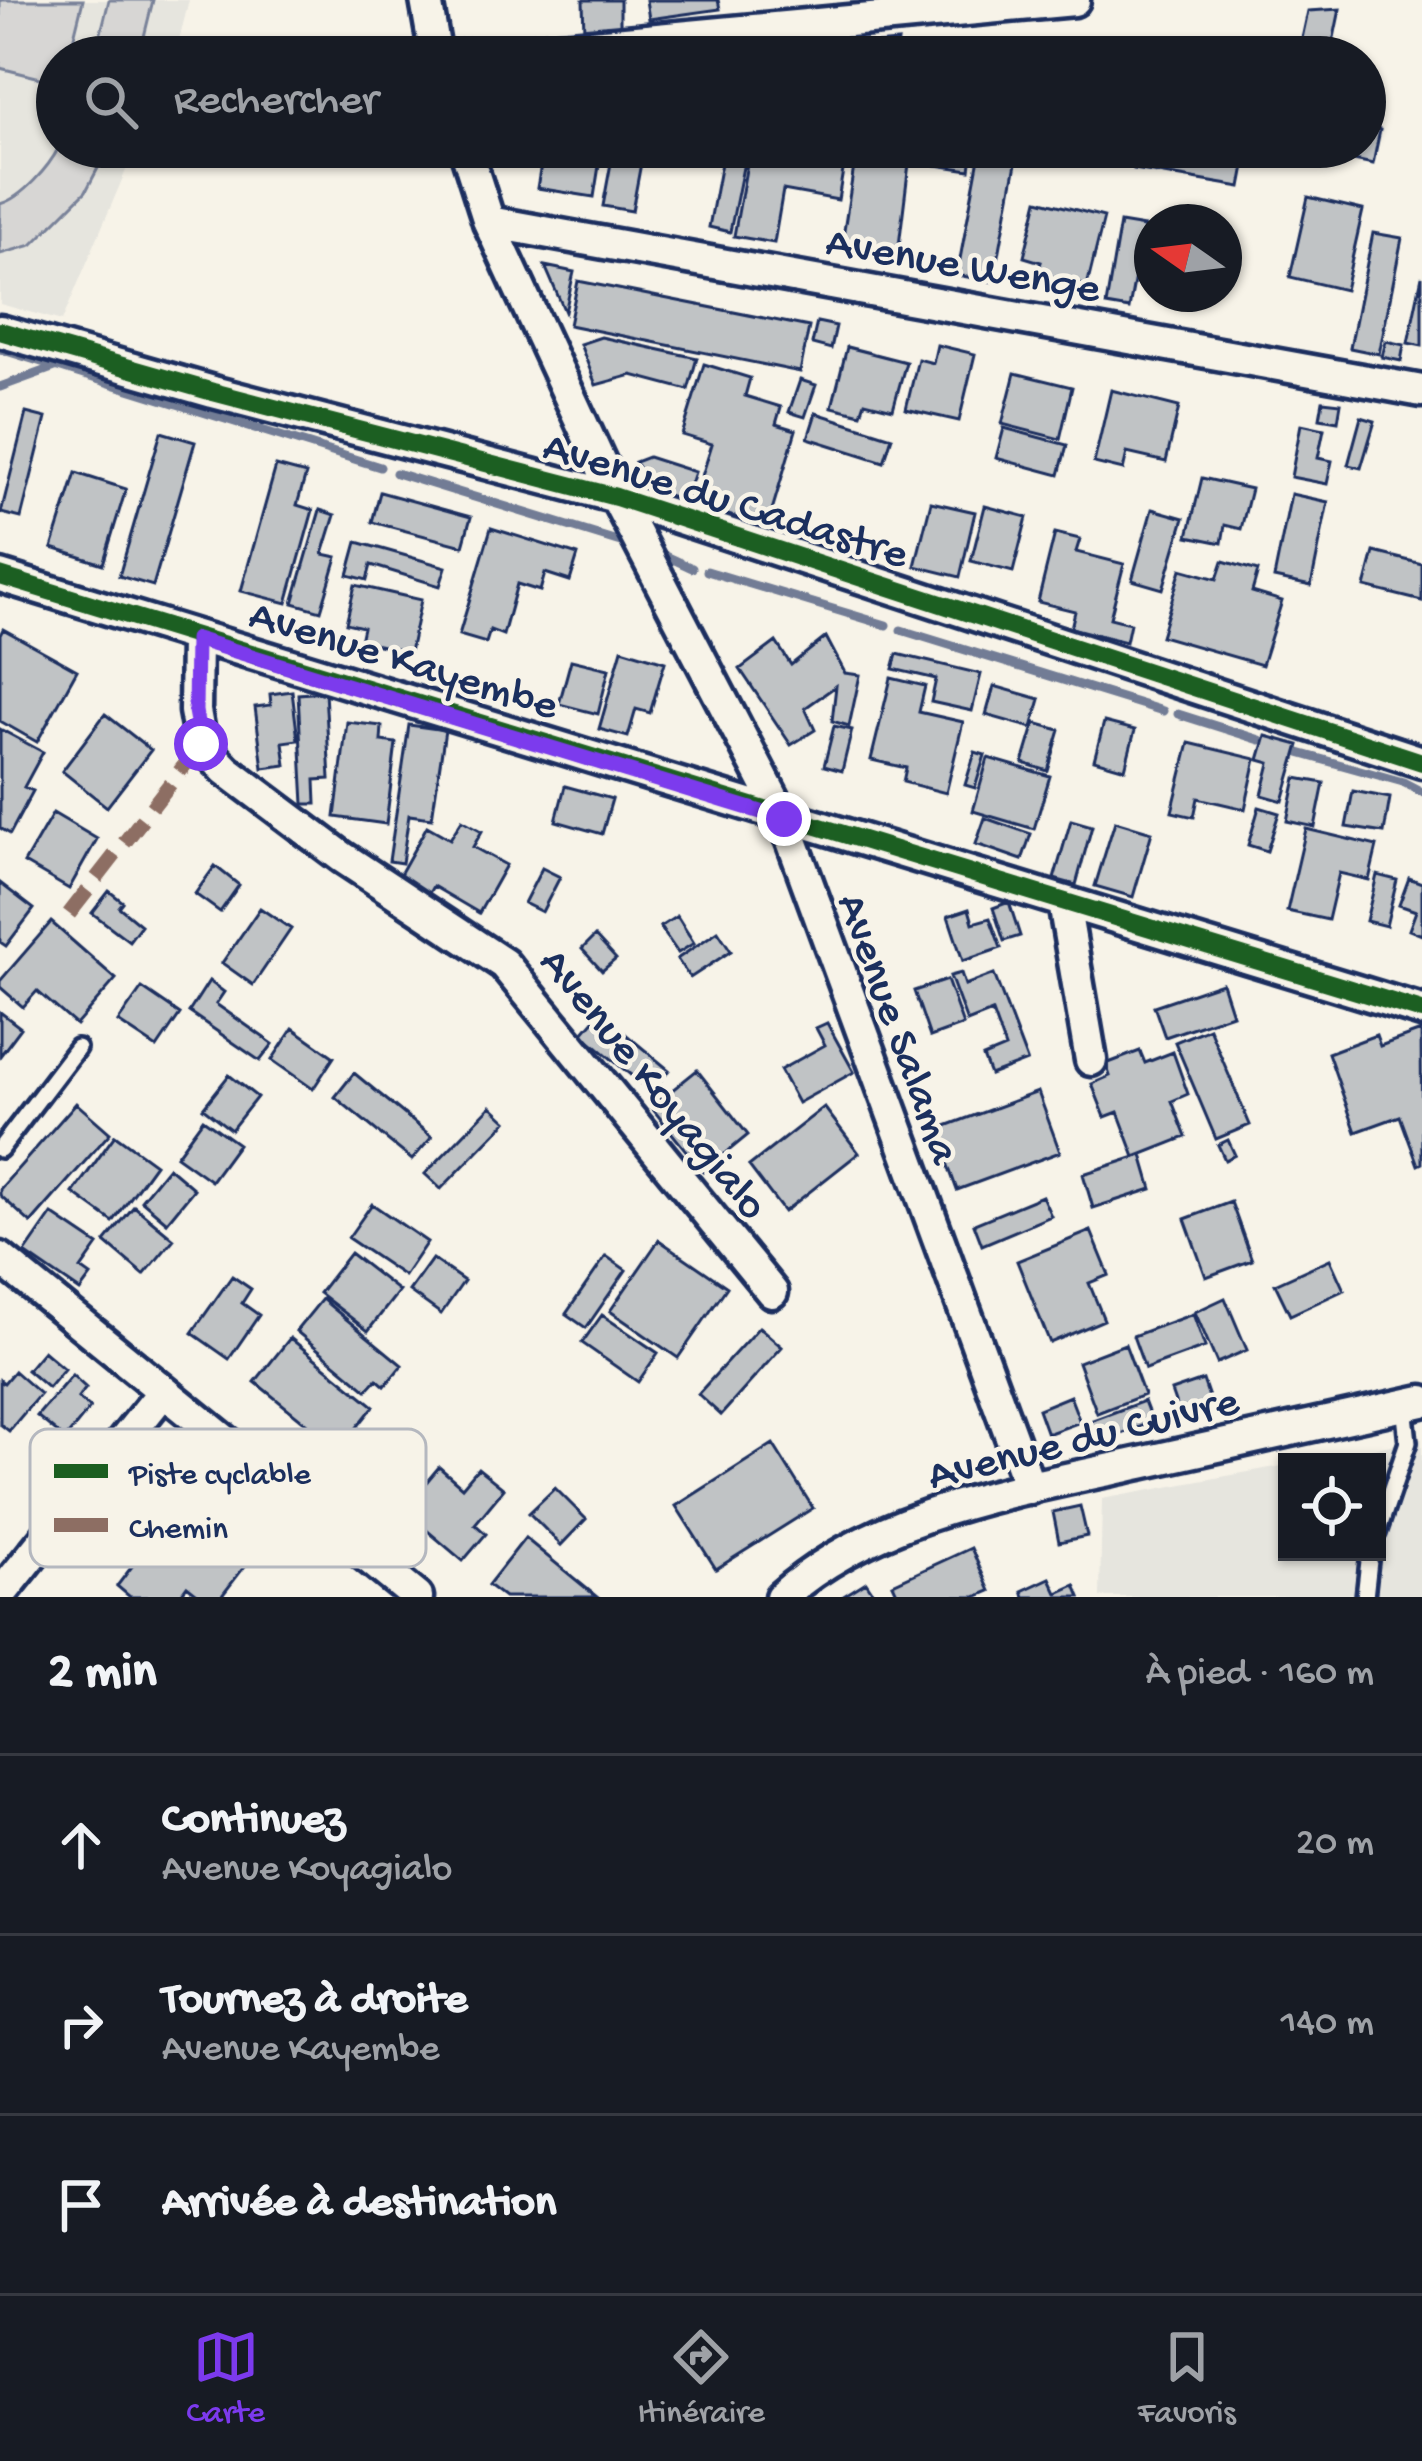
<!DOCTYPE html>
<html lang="fr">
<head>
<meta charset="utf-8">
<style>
	:root { --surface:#171b24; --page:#242831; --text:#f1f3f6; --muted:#9ea1a6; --line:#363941; --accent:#7c3aed }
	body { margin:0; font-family:"Gochi Hand",sans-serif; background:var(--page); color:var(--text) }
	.controls { position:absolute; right:36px; bottom:36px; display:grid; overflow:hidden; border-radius:0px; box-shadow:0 3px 9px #0004 }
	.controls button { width:108px; height:108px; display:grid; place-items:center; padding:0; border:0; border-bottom:3px solid var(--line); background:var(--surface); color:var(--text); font:60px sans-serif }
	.compass { position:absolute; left:1134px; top:204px; width:108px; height:108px; border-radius:50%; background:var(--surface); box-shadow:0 3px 9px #0004; rotate:284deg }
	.stop { position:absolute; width:36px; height:36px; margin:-27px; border:9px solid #7c3aed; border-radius:50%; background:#fff }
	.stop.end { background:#7c3aed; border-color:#fff; box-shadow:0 3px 12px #0008 }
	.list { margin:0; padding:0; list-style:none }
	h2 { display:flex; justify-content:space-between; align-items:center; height:156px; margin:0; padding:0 48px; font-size:51px }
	h2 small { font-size:39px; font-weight:400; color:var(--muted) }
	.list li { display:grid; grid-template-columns:78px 1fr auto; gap:36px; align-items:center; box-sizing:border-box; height:180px; padding:0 48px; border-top:3px solid var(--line) }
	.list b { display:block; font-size:45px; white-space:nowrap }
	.list p { margin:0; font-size:39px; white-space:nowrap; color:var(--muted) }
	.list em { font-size:39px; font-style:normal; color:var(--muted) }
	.icon { flex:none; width:66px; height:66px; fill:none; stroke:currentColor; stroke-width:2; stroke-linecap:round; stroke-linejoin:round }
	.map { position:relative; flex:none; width:1422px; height:1597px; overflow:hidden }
	.search { position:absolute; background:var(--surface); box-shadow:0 3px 9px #0004; left:36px; right:36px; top:36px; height:132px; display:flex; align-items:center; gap:30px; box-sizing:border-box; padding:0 42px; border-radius:66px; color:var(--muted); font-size:45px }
	.sheet { height:696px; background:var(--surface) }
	nav { display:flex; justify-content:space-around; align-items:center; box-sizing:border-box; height:168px; border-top:3px solid var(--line); background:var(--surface); font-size:33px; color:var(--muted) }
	nav a { display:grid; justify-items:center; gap:6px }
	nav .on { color:var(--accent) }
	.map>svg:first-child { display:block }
	.built { fill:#e6e5de }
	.green { fill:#d7d6d4; stroke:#798299; stroke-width:3 }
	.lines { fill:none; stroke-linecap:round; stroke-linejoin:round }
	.stream { stroke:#727c95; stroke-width:9 }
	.building { fill:#c0c3c5; stroke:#1b2f5e; stroke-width:3 }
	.lane-casing { stroke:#1b2f5e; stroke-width:24 }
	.street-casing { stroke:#1b2f5e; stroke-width:39 }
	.lane { stroke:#f7f3e8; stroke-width:15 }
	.street { stroke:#f7f3e8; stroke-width:30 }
	.quiet { stroke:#8d6e63; stroke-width:15; stroke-dasharray:30 15; stroke-linecap:butt }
	.cycleway-casing { stroke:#f7f3e8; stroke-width:26 }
	.cycleway { stroke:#1b5e20; stroke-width:18 }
	.route { stroke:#7c3aed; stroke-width:15 }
	.labels { text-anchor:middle; stroke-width:9; stroke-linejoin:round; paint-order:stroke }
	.street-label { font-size:45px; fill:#1b2f5e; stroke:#f7f3e8 }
	.key { fill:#f7f3e8; stroke:#b5b8bf; stroke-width:3 }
	.key-label { font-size:33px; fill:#1b2f5e }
</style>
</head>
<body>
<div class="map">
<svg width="1422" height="1597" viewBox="0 0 1422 1597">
	<rect width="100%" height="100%" fill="#f7f3e8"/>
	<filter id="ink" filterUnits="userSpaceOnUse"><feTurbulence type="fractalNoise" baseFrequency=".00833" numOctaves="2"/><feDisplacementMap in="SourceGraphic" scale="24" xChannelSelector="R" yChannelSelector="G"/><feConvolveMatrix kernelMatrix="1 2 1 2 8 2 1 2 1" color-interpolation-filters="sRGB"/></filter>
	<g filter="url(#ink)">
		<path class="built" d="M0 0H189L175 57H57V147H136L62 321 0 304Z
			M1422 1439V1597H1100L1102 1499 1287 1465V1552H1377V1462H1302Z"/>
		<path class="green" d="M0 0H83L69 57H57V82L0 68Z
			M109 0H153L139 57H95Z
			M59 147H109L86 191 32 245 0 254V204C22 198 49 167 59 147Z"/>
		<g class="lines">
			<path class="stream" d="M0 349 380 467
				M0 387 55 367
				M396 473 627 544
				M664 555 692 568
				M707 571 886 625
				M901 630 1163 711
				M1178 714 1260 740
				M1299 753 1403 782 1422 792"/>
		</g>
		<path class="building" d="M583 0H620V33H584Z
			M646 0H718L720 9 649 19Z
			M1340 9 1330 57H1298L1308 11Z
			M777 41 814 42V57H776Z
			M898 42 895 57H842L844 47Z
			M674 49 750 57H673Z
			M1365 126 1380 130 1373 164 1335 156 1337 147H1365Z
			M544 147H602L594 197 537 188Z
			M614 147H644L632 211 603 206Z
			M724 147H747L730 232 709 227Z
			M750 147H847L838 200 783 190 774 243 734 236Z
			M857 147H911L897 262 841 250Z
			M918 147H973L970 170 916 162Z
			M981 147H1019L994 282 957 275Z
			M1058 147H1111L1108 160Z
			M1137 147 1248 150 1241 187 1134 169Z
			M1289 147H1332L1329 166 1287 158Z
			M1308 197 1363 210 1345 290 1290 277Z
			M1038 200 1104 217 1087 286 1037 273 1041 262 1024 257Z
			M1120 223 1144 227 1129 309 1106 305Z
			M1373 233 1402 238 1379 354 1350 348Z
			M545 266 574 272 565 312Z
			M1422 276V346L1408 343Z
			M578 281 809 327 800 372 569 325Z
			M817 322 836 326 831 349 812 344Z
			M601 337 697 358 688 390 632 375 596 385 580 344Z
			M1386 341 1404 345 1401 361 1382 357Z
			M937 345 975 354 959 421 906 409 918 359 933 363Z
			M847 347 906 362 893 409 865 402 861 414 832 407Z
			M704 364 750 378 745 396 781 407 776 424 796 430 767 527 693 505 712 444 682 435Z
			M1015 373 1072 387 1060 439 1002 424Z
			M800 380 816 385 805 417 789 412Z
			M1111 390 1179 407 1166 462 1127 453 1123 470 1094 463Z
			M1323 401 1341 403 1338 421 1320 418Z
			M26 413 46 418 21 518 1 513Z
			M816 413 892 437 884 462 808 438Z
			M1361 417 1375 421 1361 468 1348 465Z
			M1301 424 1324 429 1318 458 1332 461 1327 484 1291 477Z
			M1004 428 1067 445 1059 475 996 458Z
			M161 432 195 442 153 586 119 576Z
			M648 457 695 472 685 502 650 490 635 462Z
			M276 466 306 474 297 505 313 510 287 603 241 591Z
			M76 473 126 489 103 564 52 548Z
			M1202 478 1251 489 1241 529 1225 525 1222 543 1188 536Z
			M380 492 471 517 463 546 372 522Z
			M1291 494 1328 502 1311 586 1274 578Z
			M931 502 975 512 960 577 915 566Z
			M985 506 1027 517 1013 572 971 561Z
			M1152 509 1184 518 1163 589 1132 580Z
			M320 510 335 515 323 554 337 557 321 611 293 603Z
			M491 528 578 555 570 581 545 573 540 591 517 584 503 635 490 630 486 643 459 635Z
			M1055 533 1080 539 1076 552 1124 564 1110 618 1130 623 1126 642 1071 628 1075 611 1038 602Z
			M357 542 446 567 440 586 371 565 367 580 348 575Z
			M1374 552 1422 564V601L1365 587Z
			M1223 561 1258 571 1252 592 1282 601 1262 665 1161 636 1181 569 1217 579Z
			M355 585 421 600 410 652 360 641 363 627 346 623Z
			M3 629 77 670 37 742 0 721V635Z
			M826 637 845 673 860 675 849 726 832 721 836 686 805 708 815 730 791 745 740 669 776 642 791 665Z
			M622 649 665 662 650 713 636 709 628 737 599 729Z
			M897 654 981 674 972 711 931 702 936 679 893 669Z
			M571 660 609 669 598 714 559 704Z
			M891 678 925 686 919 712 963 722 946 793 903 782 906 768 871 760Z
			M994 686 1040 699 1032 728 986 715Z
			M292 691 298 740 283 742 286 765 263 768 255 707 271 705 270 694Z
			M325 692 330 779 315 780 316 804H304L298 694Z
			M105 714 151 750 107 807 62 771Z
			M347 722 382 726 381 741 396 743 386 824 335 817Z
			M1104 722 1135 730 1125 769 1094 760Z
			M1035 723 1060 730 1048 771 1023 763Z
			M409 725 445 730 432 818 409 815 402 863 389 861Z
			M834 726 852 730 842 771 824 766Z
			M0 729 43 752 24 787 33 791 10 834 0 828Z
			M1266 736 1299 745 1283 801 1262 795 1270 763 1259 760Z
			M1189 743 1256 759 1245 809 1198 798 1194 817 1172 812Z
			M975 752 985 755 975 788 965 785Z
			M988 758 1050 776 1034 829 973 811Z
			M1296 778 1324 783 1315 827 1287 821Z
			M565 786 612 799 602 834 556 821Z
			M1353 791 1390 798 1384 833 1346 827Z
			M1259 807 1279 813 1267 851 1248 845Z
			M53 813 97 839 69 889 24 863Z
			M985 818 1031 834 1022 860 976 844Z
			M462 820 482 831 473 847 506 865 479 913 433 886 424 902 394 885 427 826 450 839Z
			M1071 820 1092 826 1076 885 1054 879Z
			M1115 821 1152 832 1133 897 1095 886Z
			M1306 829 1377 846 1369 880 1339 873 1328 920 1287 911Z
			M215 866 239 885 220 912 195 894Z
			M542 868 560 877 542 912 524 903Z
			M1377 875 1397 880 1386 926 1366 921Z
			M1409 878 1422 883V935L1409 930 1416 911 1399 905Z
			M0 883 34 909 6 946 0 942Z
			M109 891 123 902 119 907 141 925 129 941 92 913Z
			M1009 902 1020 936 1004 941 993 908Z
			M260 908 291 929 253 985 222 963Z
			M969 909 973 923 990 918 1001 948 963 961 948 916Z
			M677 916 694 943 678 953 660 927Z
			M51 922 116 979 76 1025 37 991 23 1007 0 987V981Z
			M718 931 731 951 690 978 677 959Z
			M595 936 616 959 602 971 582 949Z
			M961 973 965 985 994 974 1027 1061 990 1075 983 1057 1005 1048 992 1012 967 1022 950 976Z
			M947 980 963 1025 930 1037 914 991Z
			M209 981 224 992 216 1004 273 1044 260 1061 189 1012Z
			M1222 983 1232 1014 1165 1037 1154 1006Z
			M142 988 180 1014 157 1048 118 1022Z
			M0 1012 21 1028 0 1056Z
			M600 1013 669 1070 651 1092 582 1034Z
			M827 1023 854 1072 798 1103 780 1070 825 1045 816 1028Z
			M293 1028 334 1057 313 1089 272 1060Z
			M1209 1028 1250 1125 1216 1139 1175 1042Z
			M1421 1031 1422 1163 1418 1165 1400 1116 1356 1132 1328 1053 1376 1035 1380 1046Z
			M1140 1051 1145 1063 1173 1052 1188 1094 1172 1101 1186 1137 1135 1157 1118 1112 1105 1117 1092 1084 1110 1076 1106 1064Z
			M697 1070 748 1135 703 1172 651 1107Z
			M354 1073 432 1137 412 1160 335 1097Z
			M229 1075 257 1097 231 1130 203 1108Z
			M1038 1092 1060 1152 957 1190 935 1130Z
			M76 1103 110 1133 31 1223 0 1195V1189Z
			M491 1106 507 1121 441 1189 425 1174Z
			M824 1107 859 1153 784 1212 749 1166Z
			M203 1119 238 1144 211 1181 176 1156Z
			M115 1135 155 1164 113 1222 73 1193Z
			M1228 1140 1235 1155 1225 1160 1218 1145Z
			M1142 1155 1152 1189 1093 1208 1083 1174Z
			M168 1167 194 1189 167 1222 141 1200Z
			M1042 1196 1051 1216 982 1245 974 1224Z
			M1231 1202 1252 1260 1206 1277 1185 1219Z
			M372 1204 427 1242 404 1276 348 1238Z
			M134 1206 174 1239 144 1275 105 1242Z
			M52 1214 98 1245 81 1269 91 1276 80 1291 25 1253Z
			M1091 1231 1109 1275 1089 1283 1104 1320 1050 1343 1017 1261Z
			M659 1240 727 1287 678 1358 610 1311Z
			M350 1253 399 1291 368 1331 319 1293Z
			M606 1256 626 1270 586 1328 566 1314Z
			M432 1259 464 1281 441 1314 409 1291Z
			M1330 1259 1344 1290 1290 1315 1275 1284Z
			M232 1276 251 1289 242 1303 259 1315 229 1359 192 1333Z
			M1225 1298 1247 1350 1217 1363 1195 1312Z
			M322 1299 402 1365 385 1386 377 1379 367 1390 296 1331Z
			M1193 1314 1205 1347 1145 1369 1133 1336Z
			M602 1315 658 1353 638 1382 582 1343Z
			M759 1327 782 1347 721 1415 698 1394Z
			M290 1338 374 1406 339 1450 255 1382Z
			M1125 1344 1144 1395 1097 1413 1078 1362Z
			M43 1351 64 1369 48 1388 27 1370Z
			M14 1371 40 1394 9 1431 0 1424V1380L4 1383Z
			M72 1375 86 1388 78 1398 90 1408 65 1439 37 1416Z
			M1203 1380 1211 1403 1179 1414 1171 1391Z
			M1070 1396 1080 1422 1047 1434 1038 1409Z
			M1144 1401 1152 1422 1093 1445 1085 1423Z
			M773 1444 813 1508 716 1569 676 1506Z
			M439 1467 462 1487 478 1468 504 1489 475 1524 486 1534 463 1561 403 1510Z
			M555 1488 586 1519 561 1545 529 1513Z
			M156 1490 192 1518 185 1526 209 1546 216 1537 248 1562 221 1597H201L187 1586 179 1597H130L117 1586 143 1552 121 1535Z
			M1080 1506 1087 1536 1059 1542 1053 1512Z
			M525 1538 597 1597H504L488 1585Z
			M971 1548 990 1591 976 1597H899L893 1584Z
			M1050 1578 1057 1593 1075 1585 1080 1597H1024L1022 1591Z
			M866 1582 876 1597H842Z"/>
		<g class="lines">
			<defs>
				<path id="lane" d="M0 1149 77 1048
					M1377 1533 1408 1442 1404 1405
					M1365 1597 1370 1552"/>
				<path id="street" d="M426 0 436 57
					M464 57 1074 0
					M465 147 489 222 616 497 784 819 1030 1488
					M489 222 1422 391
					M0 331 213 392 616 497 1422 762
					M0 576 1422 1011
					M196 639 195 711 201 744 226 770 342 857 504 964 772 1292
					M1064 903 1091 1060
					M0 1258 417 1597
					M0 1595 163 1392
					M781 1597C879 1510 1021 1490 1145 1462 1238 1442 1330 1421 1422 1401"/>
			</defs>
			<use href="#lane" class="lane-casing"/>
			<use href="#street" class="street-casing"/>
			<use href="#lane" class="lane"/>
			<use href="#street" class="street"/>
			<path class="quiet" d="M69 914 201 744"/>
			<defs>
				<path id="cycleway" d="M0 331 213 392 616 497 1422 762
					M0 576 1422 1011"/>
			</defs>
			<use href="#cycleway" class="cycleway-casing"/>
			<use href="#cycleway" class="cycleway"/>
		</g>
	</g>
	<g class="lines" filter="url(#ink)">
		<path class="route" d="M201 744 195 711 196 639 784 819"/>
	</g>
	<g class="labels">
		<g class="street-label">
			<text transform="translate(964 261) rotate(10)" y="16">Avenue Wenge</text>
			<text transform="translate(727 496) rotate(17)" y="16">Avenue du Cadastre</text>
			<text transform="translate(405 656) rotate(17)" y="16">Avenue Kayembe</text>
			<text transform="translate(902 1027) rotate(70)" y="16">Avenue Salama</text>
			<text transform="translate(657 1081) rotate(51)" y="16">Avenue Koyagialo</text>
			<text transform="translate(1082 1434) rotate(-14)" y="16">Avenue du Cuivre</text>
		</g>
	</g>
	<rect x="30" y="1429" width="396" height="138" rx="18" class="key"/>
	<rect x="54" y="1464" width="54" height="14" fill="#1b5e20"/>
	<rect x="54" y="1518" width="54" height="14" fill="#8d6e63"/>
	<g class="key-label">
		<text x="129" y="1483">Piste cyclable</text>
		<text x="129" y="1537">Chemin</text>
	</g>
</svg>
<div class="controls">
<button><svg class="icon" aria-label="locate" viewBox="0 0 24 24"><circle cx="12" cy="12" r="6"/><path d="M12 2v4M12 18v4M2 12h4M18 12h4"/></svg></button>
</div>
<svg class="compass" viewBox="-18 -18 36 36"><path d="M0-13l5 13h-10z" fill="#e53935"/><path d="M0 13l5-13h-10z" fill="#9ea1a6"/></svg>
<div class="stop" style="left:201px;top:744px"></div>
<div class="stop end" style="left:784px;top:819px"></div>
<div class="search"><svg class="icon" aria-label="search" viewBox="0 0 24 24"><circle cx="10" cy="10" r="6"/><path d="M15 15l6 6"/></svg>Rechercher</div>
</div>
<section class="sheet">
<h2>2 min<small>À pied · 160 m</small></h2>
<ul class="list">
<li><svg class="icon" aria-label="ahead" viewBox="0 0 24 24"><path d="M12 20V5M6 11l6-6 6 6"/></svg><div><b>Continuez</b><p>Avenue Koyagialo</p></div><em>20 m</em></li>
<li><svg class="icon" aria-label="right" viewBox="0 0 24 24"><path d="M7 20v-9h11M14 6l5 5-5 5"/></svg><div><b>Tournez à droite</b><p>Avenue Kayembe</p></div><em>140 m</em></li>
<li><svg class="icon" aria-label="arrive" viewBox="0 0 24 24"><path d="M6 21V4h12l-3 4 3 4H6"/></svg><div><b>Arrivée à destination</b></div></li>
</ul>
</section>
<nav>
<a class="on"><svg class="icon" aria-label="map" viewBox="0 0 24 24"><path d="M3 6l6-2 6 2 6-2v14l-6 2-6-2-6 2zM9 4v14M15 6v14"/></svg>Carte</a>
<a><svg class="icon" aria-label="directions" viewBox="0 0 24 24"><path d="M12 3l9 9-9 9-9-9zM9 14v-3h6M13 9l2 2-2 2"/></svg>Itinéraire</a>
<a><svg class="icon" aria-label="saved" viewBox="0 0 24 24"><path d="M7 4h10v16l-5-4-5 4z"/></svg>Favoris</a>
</nav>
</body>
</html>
